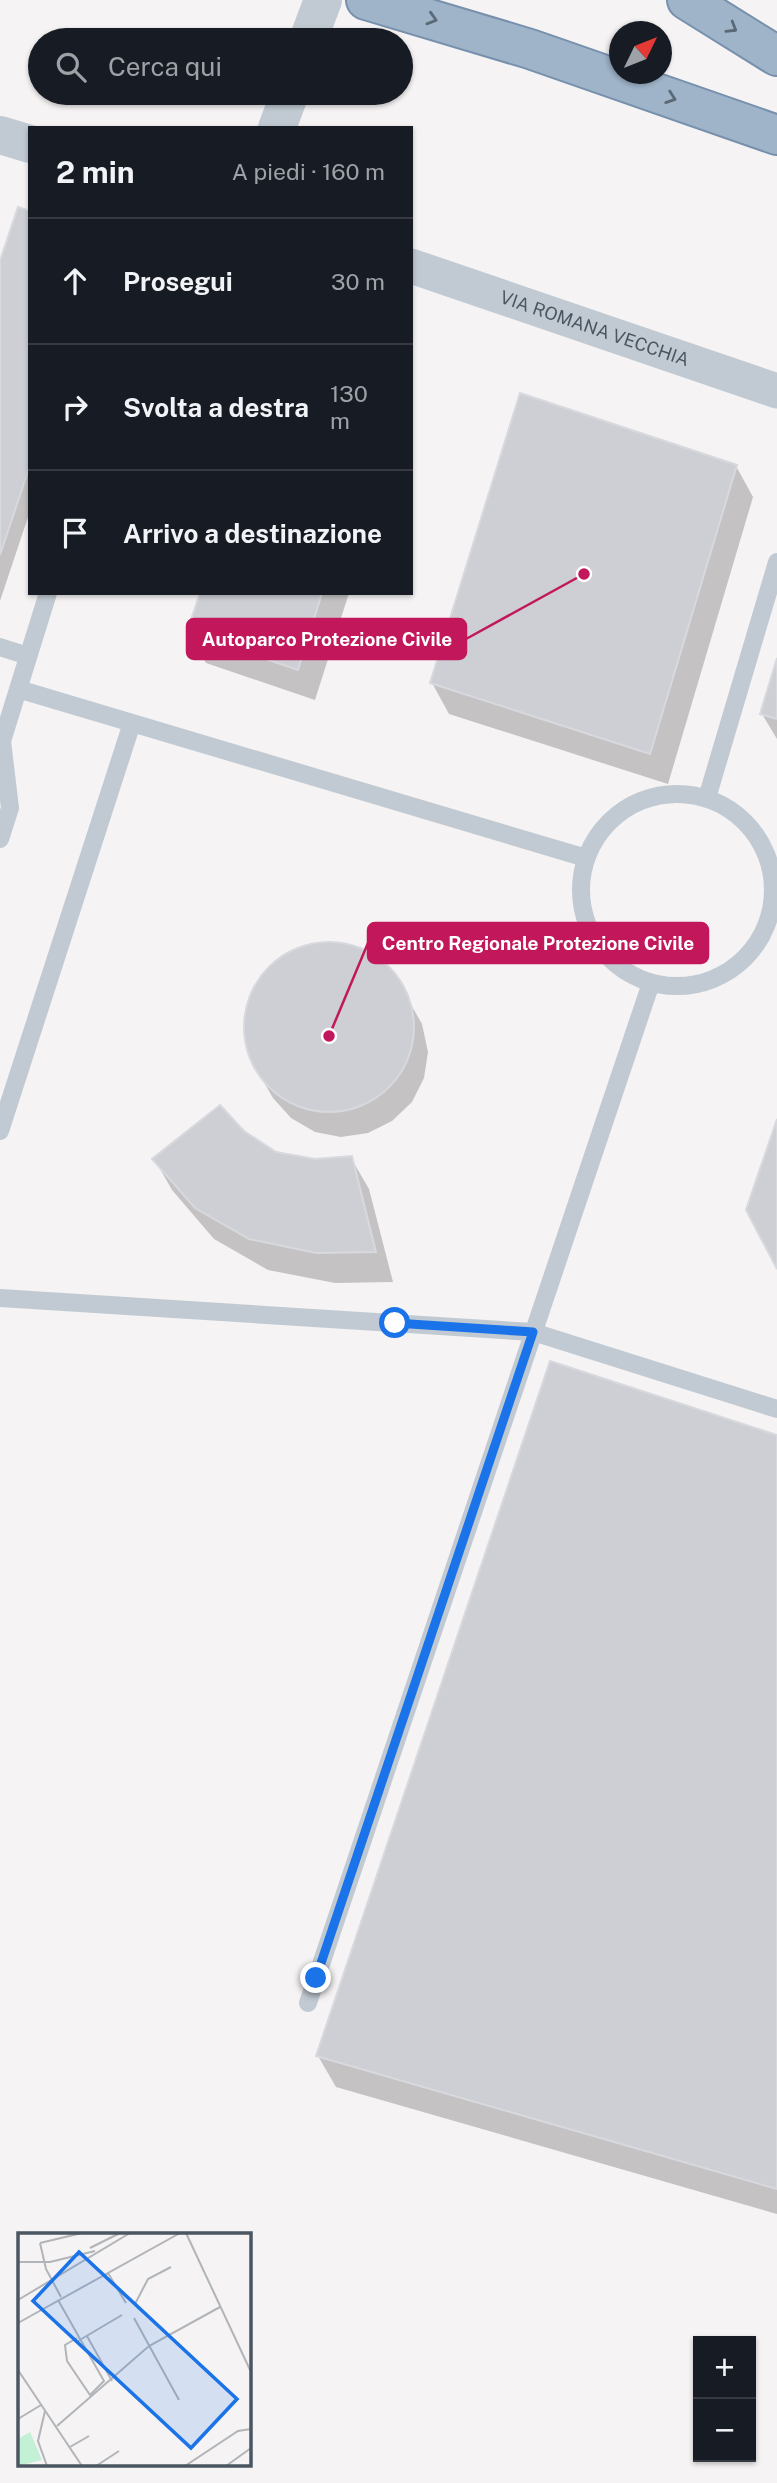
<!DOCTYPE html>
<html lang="it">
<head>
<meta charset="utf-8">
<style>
	:root { --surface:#171b24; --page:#20242c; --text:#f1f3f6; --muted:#9ea1a6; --line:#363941 }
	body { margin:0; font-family:"Public Sans",sans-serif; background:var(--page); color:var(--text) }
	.controls { position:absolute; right:21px; bottom:21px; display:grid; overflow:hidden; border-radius:0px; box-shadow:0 2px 5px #0004 }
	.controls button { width:63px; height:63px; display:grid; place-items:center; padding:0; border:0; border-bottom:2px solid var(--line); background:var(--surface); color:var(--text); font:35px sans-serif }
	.compass { position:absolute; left:609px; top:21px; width:63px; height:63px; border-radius:50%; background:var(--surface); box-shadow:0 2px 5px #0004; rotate:47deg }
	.stop { position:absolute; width:21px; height:21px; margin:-16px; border:5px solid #1a73e8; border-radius:50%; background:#fff }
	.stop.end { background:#1a73e8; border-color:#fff; box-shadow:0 2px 7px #0008 }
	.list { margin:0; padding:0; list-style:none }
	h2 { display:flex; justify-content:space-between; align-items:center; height:91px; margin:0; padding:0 28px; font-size:30px }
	h2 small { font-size:23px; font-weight:400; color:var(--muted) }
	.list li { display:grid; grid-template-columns:46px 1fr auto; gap:21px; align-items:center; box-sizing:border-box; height:126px; padding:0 28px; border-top:2px solid var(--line) }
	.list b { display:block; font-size:26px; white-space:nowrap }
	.list em { font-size:23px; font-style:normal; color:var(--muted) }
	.icon { flex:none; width:38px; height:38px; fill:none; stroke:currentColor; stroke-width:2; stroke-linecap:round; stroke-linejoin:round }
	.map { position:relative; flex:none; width:777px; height:2483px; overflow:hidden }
	.search { position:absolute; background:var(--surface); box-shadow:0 2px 5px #0004; left:28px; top:28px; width:385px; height:77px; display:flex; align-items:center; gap:18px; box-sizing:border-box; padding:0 24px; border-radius:38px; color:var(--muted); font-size:26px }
	.panel { position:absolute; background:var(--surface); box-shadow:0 2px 5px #0004; left:28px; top:126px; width:385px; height:469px; border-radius:0px }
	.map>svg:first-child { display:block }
	.shadow { fill:#0003 }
	.building { fill:#cdcfd5; stroke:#d7d9de; stroke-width:2 }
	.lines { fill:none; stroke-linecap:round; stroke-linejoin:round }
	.trunk-casing { stroke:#7690ad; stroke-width:42 }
	.service { stroke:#c1cad2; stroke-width:18 }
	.minor { stroke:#c1cad2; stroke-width:35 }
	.tertiary { stroke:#c1cad2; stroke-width:38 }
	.trunk { stroke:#9fb4c9; stroke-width:38 }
	.oneway { stroke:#5b6976 }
	.route { stroke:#1a73e8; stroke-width:9 }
	.labels { text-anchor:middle; stroke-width:6; stroke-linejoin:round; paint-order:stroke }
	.street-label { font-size:18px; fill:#4a5661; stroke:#fff }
	.inset-road { fill:none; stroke:#b1b4b9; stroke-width:2 }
	.view { fill:#1a73e8; fill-opacity:0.15; stroke:#1a73e8; stroke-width:3.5 }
	.inset-edge { fill:none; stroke:#4a5661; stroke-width:3.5 }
	.leader { fill:none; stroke:#c2185b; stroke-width:2.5 }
	.callout-dot { fill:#c2185b; stroke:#fff; stroke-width:2.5 }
	.callout { fill:#c2185b; stroke:#c2185b; stroke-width:2.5 }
	.callout-label { font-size:19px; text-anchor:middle; font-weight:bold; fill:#fff }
</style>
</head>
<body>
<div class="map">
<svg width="777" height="2483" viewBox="0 0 777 2483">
	<rect width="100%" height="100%" fill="#f5f3f3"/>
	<path class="shadow" d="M30 213V511L0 601V266Z
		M736 466 753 497 668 784 449 714 432 683Z
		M202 593H349L315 700 206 663 188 632Z
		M777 664V739L762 714Z
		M317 944 345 945 371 955 393 973 422 1024 428 1052 424 1078 412 1102 392 1121 368 1133 341 1137 315 1132 291 1118 273 1098 258 1072 248 1047 245 1020 252 993 268 970 290 953Z
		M242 1132 276 1153 315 1160 351 1158 369 1189 393 1282 335 1283 268 1270 214 1239 172 1190 155 1160Z
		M777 1437V2214L336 2087 318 2056Z"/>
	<path class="building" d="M18 207 30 211V465L0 555V261Z
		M520 393 737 465 650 754 430 683Z
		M200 593H322L298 670 187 632Z
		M777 658V719L760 714Z
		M244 1027a85 85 0 1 1 170 0a85 85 0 1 1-170 0Z
		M220 1105 244 1131 276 1152 315 1159 352 1156 376 1252 316 1253 249 1239 195 1208 152 1159Z
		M777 1119V1269L746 1210Z
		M550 1361 777 1435V2189L316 2056Z"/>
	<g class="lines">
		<defs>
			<path id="trunk" d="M366 0 530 49 777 135
				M687 0 777 56"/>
		</defs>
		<use href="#trunk" class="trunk-casing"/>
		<path class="service" d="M0 647 28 656
			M18 689 586 858
			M581 890a96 96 0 1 1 192 0a96 96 0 1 1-192 0Z
			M707 798 777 562
			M0 839 10 808 2 741 48 593
			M0 1131 132 723
			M0 1298 533 1332 777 1409
			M308 2003 651 983"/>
		<path class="minor" id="s1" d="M411 266 777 391"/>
		<path class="tertiary" d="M308 40 323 0
			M277 128 290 93
			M0 135 30 144"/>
		<use href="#trunk" class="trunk"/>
	</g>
	<defs><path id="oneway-chevron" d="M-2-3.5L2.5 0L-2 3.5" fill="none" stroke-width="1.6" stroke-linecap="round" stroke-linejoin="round" transform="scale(1.75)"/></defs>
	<g class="oneway">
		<use href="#oneway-chevron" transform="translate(432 19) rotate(17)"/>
		<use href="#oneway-chevron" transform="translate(732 28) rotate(31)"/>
		<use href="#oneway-chevron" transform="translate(671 98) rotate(19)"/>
	</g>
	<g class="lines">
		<path class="route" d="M316 1978 533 1332 395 1323"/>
	</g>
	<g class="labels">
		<g class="street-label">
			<text dy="6" stroke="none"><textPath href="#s1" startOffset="194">VIA ROMANA VECCHIA</textPath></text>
		</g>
	</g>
	<g transform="translate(18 2233)">
		<rect width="233" height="233" fill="#f5f3f3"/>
		<path d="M12 199 24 227 0 233V206Z" fill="#c3f1d5"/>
		<path class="inset-road" d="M168 0 233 139M22 10 28 36 43 64M22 10 64 0M72 15 102 0M0 29H32L77 18M90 40 108 70M0 67 112 0M40 67 86 148 72 162 49 128 47 112 59 105M117 71 130 46 153 34M116 85 161 167M0 90 162 0M69 103 94 148M60 108 104 82M0 137 64 233M27 178 20 208 29 233M0 186 23 172M39 193 131 113 202 74M52 214 71 203M78 233 101 218M167 233 220 198 233 196M208 233 233 215"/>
		<path class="view" d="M61 19 219 166 173 215 15 68Z"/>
		<rect width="233" height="233" class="inset-edge"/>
	</g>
	<path class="leader" d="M584 574L466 639M329 1036L368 943"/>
	<g class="callout-dot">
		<circle cx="584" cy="574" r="7"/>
		<circle cx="329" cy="1036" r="7"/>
	</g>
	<g class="callout">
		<rect x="187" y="619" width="279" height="40" rx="7"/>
		<rect x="368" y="923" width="340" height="40" rx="7"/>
	</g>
	<g class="callout-label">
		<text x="327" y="646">Autoparco Protezione Civile</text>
		<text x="538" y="950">Centro Regionale Protezione Civile</text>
	</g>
</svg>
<div class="controls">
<button>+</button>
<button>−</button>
</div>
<svg class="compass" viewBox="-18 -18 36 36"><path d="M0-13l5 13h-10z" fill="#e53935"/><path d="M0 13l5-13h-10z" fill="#9ea1a6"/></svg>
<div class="stop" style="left:395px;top:1323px"></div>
<div class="stop end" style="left:316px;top:1978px"></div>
<div class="search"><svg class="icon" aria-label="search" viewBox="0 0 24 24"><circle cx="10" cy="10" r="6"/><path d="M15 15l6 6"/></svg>Cerca qui</div>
<section class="panel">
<h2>2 min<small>A piedi · 160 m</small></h2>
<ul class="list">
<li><svg class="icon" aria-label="ahead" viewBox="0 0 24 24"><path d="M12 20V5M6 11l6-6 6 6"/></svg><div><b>Prosegui</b></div><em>30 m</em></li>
<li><svg class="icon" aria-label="right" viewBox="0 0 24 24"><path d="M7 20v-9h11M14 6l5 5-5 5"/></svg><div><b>Svolta a destra</b></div><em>130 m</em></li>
<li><svg class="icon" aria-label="arrive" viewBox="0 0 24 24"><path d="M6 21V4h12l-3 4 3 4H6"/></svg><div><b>Arrivo a destinazione</b></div></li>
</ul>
</section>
</div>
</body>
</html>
